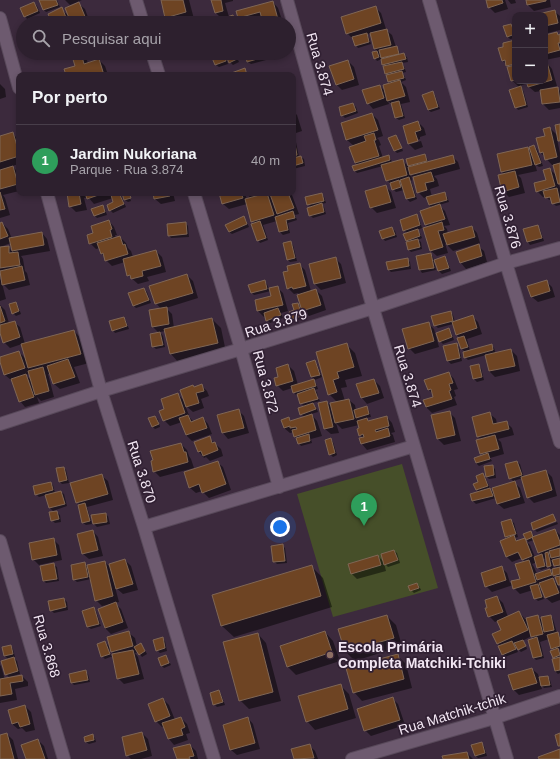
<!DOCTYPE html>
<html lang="pt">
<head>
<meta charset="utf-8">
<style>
	:root { --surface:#2d202e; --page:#392d3a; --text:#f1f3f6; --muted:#a7a3aa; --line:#483e4a; --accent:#64c5ee }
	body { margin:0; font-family:Arial,sans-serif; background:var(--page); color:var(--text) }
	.controls { position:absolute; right:12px; top:12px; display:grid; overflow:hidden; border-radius:8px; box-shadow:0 2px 6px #0003 }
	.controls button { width:36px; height:36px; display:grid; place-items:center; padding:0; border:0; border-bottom:1px solid var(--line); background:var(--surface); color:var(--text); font:20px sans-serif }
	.you { position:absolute; left:280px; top:527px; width:14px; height:14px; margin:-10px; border:3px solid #fff; border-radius:50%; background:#1a73e8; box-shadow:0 0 0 6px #1a73e833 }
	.badge { display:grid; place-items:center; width:26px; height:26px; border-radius:50%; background:var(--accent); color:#fff; font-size:13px; font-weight:700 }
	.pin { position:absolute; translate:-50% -33px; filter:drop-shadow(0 1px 2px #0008) }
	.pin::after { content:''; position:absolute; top:21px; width:14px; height:12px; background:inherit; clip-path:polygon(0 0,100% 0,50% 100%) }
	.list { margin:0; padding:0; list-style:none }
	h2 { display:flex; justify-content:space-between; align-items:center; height:52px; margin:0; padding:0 16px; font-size:17px }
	h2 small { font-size:13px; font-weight:400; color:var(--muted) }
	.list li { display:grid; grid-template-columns:26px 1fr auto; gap:12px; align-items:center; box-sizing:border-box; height:72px; padding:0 16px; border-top:1px solid var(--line) }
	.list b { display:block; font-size:15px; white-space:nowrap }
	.list p { margin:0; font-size:13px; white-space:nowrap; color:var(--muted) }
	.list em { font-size:13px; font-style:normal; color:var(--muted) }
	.icon { flex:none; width:22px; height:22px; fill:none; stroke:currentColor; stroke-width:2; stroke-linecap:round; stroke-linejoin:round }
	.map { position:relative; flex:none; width:560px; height:759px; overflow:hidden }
	.search { position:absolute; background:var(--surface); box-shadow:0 2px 6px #0003; left:16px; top:16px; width:280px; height:44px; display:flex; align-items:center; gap:10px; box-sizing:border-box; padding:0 14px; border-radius:22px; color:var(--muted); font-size:15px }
	.panel { position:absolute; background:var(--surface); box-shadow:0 2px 6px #0003; left:16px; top:72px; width:280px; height:124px; border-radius:8px }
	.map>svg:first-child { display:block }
	.green { fill:#464f29 }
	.shadow { fill:#0007; fill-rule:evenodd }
	.building { fill:#6e4423; stroke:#7f6655 }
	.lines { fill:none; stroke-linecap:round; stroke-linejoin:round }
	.minor-casing { stroke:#58495a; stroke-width:14 }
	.minor { stroke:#6d5a6f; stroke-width:12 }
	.education-dot { fill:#8d6e63; stroke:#312033; stroke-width:1.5 }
	.labels { text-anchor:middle; stroke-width:3.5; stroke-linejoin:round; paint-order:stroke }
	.street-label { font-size:14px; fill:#f1e5f2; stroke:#312033 }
	.poi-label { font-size:14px; font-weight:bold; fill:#f1e5f2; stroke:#312033; text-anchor:start }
</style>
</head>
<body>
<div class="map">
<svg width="560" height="759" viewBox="0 0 560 759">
	<rect width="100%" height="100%" fill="#3c2a3d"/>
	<path class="green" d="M402 464 438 588 333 617 297 494Z"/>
	<path class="shadow" d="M40 0H57L60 7 46 12 44 10Z
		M65 0H82L70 5Z
		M162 0H189L194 19 198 23H172L166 17Z
		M212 0H233V1L225 3 229 17 232 16 237 21 242 20 239 17 273 2 278 8 283 23H264L263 18 246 23H217L222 19 216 13Z
		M487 0H505L508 9 495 13 489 7Z
		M508 0H515L516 3 511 4Z
		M527 0H550L551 7 534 11 528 5Z
		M34 3 37 6 40 13 27 19 25 16Z
		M79 4 85 9 90 23H71V22V23H53L61 9 70 17Z
		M375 7 381 13 386 29H385L392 35 396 47 399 50 400 55H404L407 57 408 62 402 63 404 66 406 72 402 73 404 75 406 80 401 82 406 87 410 102 401 104 405 118 399 120 396 118 393 105 388 101 389 104 373 109 368 103 380 86 386 92 391 84 389 82 387 76H388L386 73 385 67 383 64 382 59 377 61 375 58 373 53 378 52 375 49 371 33 367 35 369 37 371 44 358 48 356 45 353 39 347 33Z
		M554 11 560 16V30L548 33 545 30V15H539Z
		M511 25 514 28 515 31V38L510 39 508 37Z
		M557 33 559 35H560V57L545 60V47L547 46 545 36Z
		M515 41V81H545V64L547 63 552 69 557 86 548 88 549 90 558 88 560 91V108L549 110 543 104 541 91 535 92 529 87 528 83 519 86 523 90 528 107 518 110 516 107 519 87 512 80 510 68 502 60 504 47Z
		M66 53H78L69 57Z
		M211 53H224L228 64 219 67 216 65Z
		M226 53H235L239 62 233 65 230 62Z
		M246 53H264L266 60 251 64 248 62Z
		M81 55 87 60 88 64 99 60 105 66 108 75H67L76 66Z
		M348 61 354 67 359 85 342 90 336 84Z
		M0 84 5 89 6 97 0 99Z
		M433 92 435 95 440 109 431 112 428 110Z
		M353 104 356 107 358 113 345 118 342 115Z
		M293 111 297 115 302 131 293 134Z
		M372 114 378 120 383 136 377 138 379 140 381 145 379 146 383 158 388 156 391 159 392 163 402 160 409 167 408 160 425 156 427 158 429 163 452 156 458 162 460 169 434 176 437 179 439 186 430 189 432 197 444 193 447 196 449 202 439 205 445 211 450 225 444 226 447 229 448 234 472 227 477 233 480 243 453 251 445 243 448 253 437 256 431 251 428 227 426 225 433 208 429 205 427 197 424 198 418 192 414 178 411 174 412 180 411 181 417 199 410 202 407 199 404 190 396 192 393 189 392 185 387 180 383 166 357 173 355 171 358 165 355 163 354 146 347 140Z
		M418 122 424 128 426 135 420 137V139L411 142V144L421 141 423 147 415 150 409 144 404 126Z
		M560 125V142L557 139 560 153V184L558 182 560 188V205L556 206 553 203 552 199 549 200 546 196 543 197 537 191 547 180 550 169 557 176 553 165H552L541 153 550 128 558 136Z
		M12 133 18 139 19 142V164L12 166 19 173V191L3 195 5 198 10 215 0 218V137Z
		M395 136 398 138 403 151 397 153 395 151Z
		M293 140 296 142 299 157H301L304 159 305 166 293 169Z
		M534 146 537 149 543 166 539 167 535 164 537 171 518 175 521 178 525 193 509 197 503 191 505 174 502 172 527 148 532 153Z
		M385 186 391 192 396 208 377 213 371 207Z
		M68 193H114L115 195 119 193 121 196 126 207 113 213 110 210 115 203 113 198 94 204 88 197 84 198 87 210 76 212 70 206Z
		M123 193H128L131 201 128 202 125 200Z
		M134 193H143L136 195Z
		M154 193H173L175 201 161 204 155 199Z
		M220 193H245L247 200 251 199 248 195 247 193H267L273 200 275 193H290L292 195 299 214 295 215 297 220 288 223 290 233 283 235 280 232 277 221 263 225 268 240 260 243 258 240 255 224 252 221 247 204 229 209 223 204Z
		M322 194 324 197 326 203 321 204 324 207 326 214 313 218 310 215 311 207 308 204Z
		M103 206 105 209 107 215 97 218 95 216Z
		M417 216 419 218 422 228 417 230 420 233 422 238 418 240 421 242 422 249 411 252 409 250 408 242 407 240 408 234 404 230Z
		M243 217 246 220 249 227 232 234 229 232Z
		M109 221 114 227 117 235H115L116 238 120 237 126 243 128 248 131 251 133 257 156 251 162 257 166 272 147 277 149 281 138 284 128 275 125 262 112 266 106 260 105 257 101 253 100 248 96 249 90 243 94 233Z
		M2 223 8 229 12 239 42 233 47 239 50 251 21 256 23 259 25 271 27 273 30 285 9 290 2 283 6 299 0 301V279L2 281V272L0 270V248L8 247 13 252 11 243 0 247V224Z
		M186 223 188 226 189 237 171 238 169 235Z
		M538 226 540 229 544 241 530 245 528 242 524 230Z
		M392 228 395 231 397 237 385 241 383 238Z
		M290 242 293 245 297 261 290 262 288 260Z
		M478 246 484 251 487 262 466 269 461 263Z
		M431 254 433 257 436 270 422 273 420 270 417 256Z
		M445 257 447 260 451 271 442 274 439 271 436 260Z
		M335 258 341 264 346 283 321 290 315 284 310 265Z
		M407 259 410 262 411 269 391 272 389 270Z
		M299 264 305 270 311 291 316 290 322 296 326 310 309 316 300 307 304 318 295 321 292 318 297 304 303 309 300 295 298 293 294 294 288 288 289 272Z
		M187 275 193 281 198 298 166 308 172 314 174 328 212 319 221 328 226 352 179 363 171 354 165 331 160 332 163 336 165 347 156 349 153 346 159 333 153 327 161 309 156 303Z
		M264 281 267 284 269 290 277 287 283 293 288 311 281 313 283 318 270 323 267 320 266 316 264 317 258 311 256 301 272 297 271 291 254 295 252 293Z
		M546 281 552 287 555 297 538 302 532 297Z
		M144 289 147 292 151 303 136 308 133 305Z
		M16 303 18 306 21 314 16 316 13 313Z
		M0 305 5 310 9 323 14 322 20 327 25 344 74 331 83 340 89 363 74 367 80 383 60 389 54 384 51 373 48 374 54 397 41 401 37 397 39 403 25 407 20 401 12 380H11L5 375 0 359V358L19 352 26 359 22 344 10 348 4 342 0 330ZM30 374 32 381 26 375Z
		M451 312 453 315 455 322 472 316 478 322 482 334 467 339 470 351 492 346 494 348 496 354 511 350 517 356 520 371 495 377 489 371 486 355 468 360 465 357V352L462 349 460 338 457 335 453 324 438 328 435 325Z
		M124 318 126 321 129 329 115 333 113 330Z
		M428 323 434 329 439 347 415 354 409 348Z
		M449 330 451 332 454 340 443 344 440 341Z
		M346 344 355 353 362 376 345 380 347 387 341 388 345 401 349 400 355 405 356 411 366 408 369 410 371 417 366 418 370 422 387 417 392 423 395 432 391 433 393 435 395 442 367 450 362 444 363 438 360 435V429L359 425 342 429 336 423 339 433 331 434 325 429 327 402 332 407 338 403 329 394 318 353Z
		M456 344 459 347 462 361 451 364 448 361 445 347Z
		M315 361 317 364 322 377 315 380 312 377 307 364Z
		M288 365 294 371 298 385 314 381 316 383 318 389 314 390 317 392 318 397 301 402 298 394 296 395 294 392 292 388 283 391 277 385 280 377Z
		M478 365 481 368 484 380 477 382 474 379 472 367Z
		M449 373 454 379 458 389 454 390 456 396 454 397 457 405 432 413 426 407 434 398 433 394 429 390Z
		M374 380 380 386 384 398 367 404 362 398Z
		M202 386 207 391 209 396 201 399 204 408 193 412 185 405 190 418 194 422 203 418 208 424 212 434 192 441 186 435 182 422 170 426 164 420 165 409 178 394 185 402 194 388Z
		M319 399 320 401 312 403 316 407 318 412 311 414 317 421 322 436 311 439 312 443 301 446 299 443 297 439 295 436 294 432 290 433 284 428 289 419 292 421 304 417 301 414 305 407 302 404Z
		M238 410 244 416 249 433 228 439 223 433 218 415Z
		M449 412 455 418 461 441 444 445 438 439Z
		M490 414 496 419 497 424 506 422 512 428 514 435 498 439 501 442 504 454 490 458 492 461 479 466 476 463 484 456 481 453V440L478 436Z
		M155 417 158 419 160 427 155 429 152 426Z
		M209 438 221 449 223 456 210 461 206 457 204 458 199 452 195 443Z
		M331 439 333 442 337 455 333 457 330 454Z
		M181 444 187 450 189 456 191 459 194 468 160 477 154 471Z
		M217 462 223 467 231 490 209 498 202 491 196 493 190 488Z
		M517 462 520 464 524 478 546 471 552 477 557 496 534 503 528 497 523 478 513 481 520 488 525 503 504 509 498 504 496 498 476 504 473 501 471 494 479 492 477 490 483 474 485 477 490 488H489L495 494 514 482 510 478Z
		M492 466 495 469 496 478 489 479 486 476Z
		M64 468 66 470 69 483 62 484 60 482Z
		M102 476 108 481 113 500 87 507 92 524 86 525 83 523 79 506 80 505 77 502Z
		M50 483 53 485 55 493 61 492 64 494 67 506 53 511 50 508 46 495 39 497 36 494Z
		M57 512 60 515 61 522 55 523 52 520Z
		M105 514 108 516 110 524 97 527 94 524 92 516Z
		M511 520 514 523 518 537 515 538 519 542 524 539 530 545 535 557 542 555 539 553 534 540 528 542 525 535 531 532 535 538 555 530 560 535V586L557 578 553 574 554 578H552L558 585 560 589V600L552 603 546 598 542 588H540L544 599 538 601 535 598 533 590 520 594 514 588 513 585 492 592 486 586 501 567 507 573 510 583 521 579 525 562 522 558 512 562 506 556 508 539 506 537ZM547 558 548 565H547L551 569H553L554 574 550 570 537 574 534 567 532 564 537 562 538 568 541 570 547 568 544 559ZM552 563 558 569 554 570Z
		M557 522 558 524 537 532 535 530Z
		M93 531 98 537 103 556 89 559 83 554Z
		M53 539 59 545 62 560 39 565 33 559Z
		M282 545 285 548 287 563 277 564 274 561Z
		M394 551 397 553 400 563 388 567 384 563 386 571 357 579 352 574 378 556 385 563Z
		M125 560 131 566 138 590 123 594 115 587 119 602 115 603 121 609 128 628 111 634 105 628 111 604 102 606 96 600 91 579 77 582 74 579 84 564 87 566 105 562 111 568Z
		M54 565 57 567 59 581 46 583 43 580Z
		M311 566 323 578 332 607 234 637 222 626 213 596Z
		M417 584 419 586 421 590 414 593 411 590Z
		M497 597 503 603 508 617 519 612 525 619 537 616 543 621 551 616 553 619 557 633 560 636V649L558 650 560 651V673L558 674 555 671 556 660 553 657 554 651 552 648 549 639 540 642 544 658 536 660 534 658V639L532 636 522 641 525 643 527 649 521 652 515 646 518 652 505 657 503 654 501 647 497 643 502 631 498 621 495 622 489 616Z
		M64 599 67 602 68 610 54 613 51 610Z
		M94 608 96 611 101 626 91 629 88 627Z
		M387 616 396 625 402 646 355 661 346 652 339 630Z
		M325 632 333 641 340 661 296 675 288 667Z
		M129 633 135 638 137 647H143L147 654 142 657 138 652 135 653 138 657 144 679 124 684 118 678 113 656 105 659 102 656 105 642 108 645 110 649H111ZM109 649 115 655 111 656Z
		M258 634 266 643 281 701 249 709 240 700Z
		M162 639 165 641 167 651 160 653 157 650Z
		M11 646 13 649 15 657H13L17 661 20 674 9 677 6 674 9 660 5 656 3 648Z
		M397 655 406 664 412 688 362 701 354 692Z
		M170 663 171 665 164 668 162 666Z
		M0 665 1 666 5 680 22 676 28 682V686L15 689 17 700 0 703Z
		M532 669 538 674 539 678 548 677 550 680 552 687 544 688 540 684 542 689 519 695 513 689Z
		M85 672 88 674 90 682 74 685 72 683Z
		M340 685 349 694 356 718 315 730 307 721Z
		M219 691 221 694 225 705 217 707 214 704Z
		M392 698 398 704 405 725 371 736 365 730Z
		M163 699 169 705 175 720 181 718 187 724 190 733 186 734 188 740 174 745 169 739 164 726 162 727 156 721Z
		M25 706 31 712 35 730 26 732 22 728 18 729 12 724Z
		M248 718 253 724 260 749 237 755 231 750Z
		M142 733 148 739 152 756 141 759H131L127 755Z
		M7 734 13 740 18 759H0V736Z
		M92 735 95 738 96 742 89 744 86 742Z
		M38 740 44 746 48 759H27Z
		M481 743 484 746 487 756 478 758 476 756Z
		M190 745 196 751 198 759H178Z
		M309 745 315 751 318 759H295L292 750Z
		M467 753 473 759H444Z"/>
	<path class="building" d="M39 0H56L58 5 43 10Z
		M161 0H183L186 12 165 18Z
		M211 0H221L223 11 215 13Z
		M486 0H502L503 3 488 8Z
		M526 0H546V1L527 5Z
		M273 1 279 23H263L260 12 238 18 236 11Z
		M34 2 38 11 24 17 20 8Z
		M79 2 86 19 75 23H71L65 8Z
		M376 6 381 23 346 34 341 17Z
		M62 7 68 23H52L48 14Z
		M555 10 558 23 545 26V15H538V14Z
		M233 15 235 21 241 19 243 23H216L215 21Z
		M120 18 122 23H103Z
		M195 18 196 23H175Z
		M511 24 515 34 507 37 503 26Z
		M387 29 391 45 374 49 370 33Z
		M557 32 558 35 560 34V43H558L560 50 545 54V46H546L545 35Z
		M367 33 369 42 355 46 352 37Z
		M515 40V64L506 66 505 60 502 61 498 48 503 47V43Z
		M397 46 399 54 381 58 379 50Z
		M377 51 379 57 374 59 372 52Z
		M81 53 84 64 99 59 104 75H66L64 69 75 66 72 56Z
		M210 53H223L226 61 215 65Z
		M225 53H234L237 59 229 63Z
		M245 53H263L264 57 247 62Z
		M404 53 406 59 382 65 381 59Z
		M348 60 354 79 336 85 329 66Z
		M402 62 404 69 385 74 383 66Z
		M547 62 552 80 528 87 526 81H545V63Z
		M515 65V80L511 81 507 67Z
		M245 68 247 75H226Z
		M402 71 404 78 388 82 386 75Z
		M400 80 405 96 387 101 383 85Z
		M380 85 384 98 367 104 362 90Z
		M521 86 526 105 515 108 509 90Z
		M558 87 560 102 542 104 540 90Z
		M433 91 438 107 428 110 422 95Z
		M399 101 403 116 395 118 391 103Z
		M353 103 356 111 341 116 339 107Z
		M372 113 378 130 346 140 341 123Z
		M418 121 421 130 415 132 418 141 408 144 403 126Z
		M560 124V141H558L555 125Z
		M550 127 557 157 545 160 543 152 540 153 536 138 545 136 543 129Z
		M13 132 19 153V156L0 162V136Z
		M374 133 376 140H374L379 156 355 163 349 147 366 141 364 136Z
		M396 135 402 148 394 151 388 138Z
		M293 139H294L297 155 293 156Z
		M534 145 541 163 535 165 529 147Z
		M528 147 532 165 501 172 497 154Z
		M425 154 427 161 408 166 406 159Z
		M389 155 390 160 354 171 352 166Z
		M453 155 455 163 410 175 408 167Z
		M301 156 303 163 293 166V158Z
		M403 159 407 175 386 181 381 165Z
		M560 163V184H558L553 165Z
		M13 166 18 184 0 189V170Z
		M550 168 555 186 536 192 534 183 546 180 543 170Z
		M515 171 519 187 502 192 498 175Z
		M431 172 434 181 425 183 427 190 417 193 413 177Z
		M409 177 415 197 406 199 400 180Z
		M399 180 401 187 392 190 390 183Z
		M386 185 391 202 370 208 365 191Z
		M557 188 560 202 552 204 550 197 545 198 543 191Z
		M0 192 5 209 0 210Z
		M445 192 447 200 429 205 426 197Z
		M67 193H79L81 204 69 207Z
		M85 193H104L87 199Z
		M116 193H119L124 204 109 211 107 205 113 202 111 195Z
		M122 193H129L131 198 124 200Z
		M153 193H169L170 196 154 199Z
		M219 193H241L243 198 222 204Z
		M267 193 274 215 251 222 245 199Z
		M272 193H288L294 208 277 214 270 194Z
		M322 193 324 201 307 205 305 197Z
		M322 203 324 212 309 216 307 208Z
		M440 204 445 219 425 225 420 211Z
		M103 205 105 212 94 216 91 209Z
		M293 211 295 218 286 220 288 230 279 232 275 217Z
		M417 214 420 225 403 231 400 220Z
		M244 216 247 224 229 232 225 225Z
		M109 220 112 229 110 230 112 237 89 244 87 235 93 233 91 226Z
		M260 221 266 238 257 241 251 224Z
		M2 222 8 236 0 239V223Z
		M186 222 187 234 168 236 167 224Z
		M442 222 444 230 438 231 443 247 430 251 423 228Z
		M538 225 542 238 527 242 523 229Z
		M472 226 475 237 447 245 443 234Z
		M392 227 395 235 382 239 379 231Z
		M418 229 420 236 406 241 403 234Z
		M42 232 44 245 12 251 9 238Z
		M120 236 123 245 125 244 128 254 105 261 103 253 101 254 97 243Z
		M418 239 420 247 408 250 406 242Z
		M291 241 295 258 287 260 283 243Z
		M479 244 482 256 460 263 456 252Z
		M9 246V253L18 252 20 265 0 268V247Z
		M156 250 161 266 142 271 143 276 131 279 130 275 127 276 123 259Z
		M431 253 434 268 419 270 416 256Z
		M445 256 449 268 438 271 434 260Z
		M336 257 341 278 314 284 309 264Z
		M408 258 409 266 388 270 386 262Z
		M300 263 306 286 293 289 292 287 287 289 283 272 288 271 287 266Z
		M22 266 25 280 2 285 0 271Z
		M187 274 193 293 155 304 149 286Z
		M265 280 267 289 251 293 248 285Z
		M547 280 550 291 531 297 527 286Z
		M278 286 283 305 257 311 255 300 271 296 269 288Z
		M144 288 149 300 133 306 128 293Z
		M316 289 321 305 302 311 297 295Z
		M16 302 19 311 12 314 9 304Z
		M298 303 302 316 291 319 289 312 294 310 292 304Z
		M0 306 5 321 0 323Z
		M167 307 169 324 152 327 149 310Z
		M278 308 281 315 266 321 264 313Z
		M451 311 453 321 434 326 431 316Z
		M473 315 477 328 456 335 452 322Z
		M124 317 127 326 112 331 109 321Z
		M212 318 218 343 170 354 164 329Z
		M15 321 20 337 3 343 0 333V325Z
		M429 322 434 341 408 349 402 329Z
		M449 328 452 337 439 342 436 333Z
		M74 330 81 354 28 368 21 344Z
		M160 332 163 345 152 347 150 334Z
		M464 336 468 347 461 349 457 338Z
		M347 343 354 367 337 372 339 378 333 380 337 392 328 395 316 352Z
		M457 343 460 358 447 361 443 346Z
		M492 344 493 350 464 358 463 352Z
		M511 349 515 366 489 371 485 355Z
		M19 351 25 368 4 375 0 362V357Z
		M68 359 75 377 53 384 47 366Z
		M315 360 320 375 311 377 306 363Z
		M288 364 293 381 276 386 274 378 278 377 276 368Z
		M479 364 482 377 473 379 470 366Z
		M43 367 49 391 35 395 28 371Z
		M449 372 453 383 449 384 451 390 449 391 452 399 426 407 423 400 433 397 431 389 428 390 424 380Z
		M26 374 34 397 19 402 11 379Z
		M314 379 316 386 293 393 291 386Z
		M374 379 379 393 361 398 356 384Z
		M202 384 204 391 196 393 199 403 186 407 180 390 193 385 194 387Z
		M314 388 318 399 300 404 297 394Z
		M178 393 185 413 163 421 159 411 164 409 161 399Z
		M349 399 354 419 335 423 330 403Z
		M327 401 333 427 324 429 318 403Z
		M313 403 316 409 300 415 298 408Z
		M367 406 369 414 356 418 354 410Z
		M239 409 244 428 222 433 217 415Z
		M450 411 455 435 437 439 431 415Z
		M490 412 493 424 507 421 509 429 477 437 472 417Z
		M312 414 316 430 294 437 292 430 297 429 296 427 290 428V426L284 428 281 420 289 417 290 421Z
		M188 415 191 422 203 417 207 428 186 435 179 418Z
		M155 416 159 424 152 427 148 418Z
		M387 416 389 426 375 430 376 432 388 428 390 436 361 444 359 438 364 437 363 434 359 436 357 429 359 428 357 421 367 418 368 421Z
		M309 434 310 441 298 444 296 438Z
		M495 435 499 449 480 454 476 440Z
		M210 436 212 443 215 442 218 450 203 456 201 451 198 452 194 442Z
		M331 438 335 453 329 455 325 440Z
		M181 443 184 452H186L188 462 153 472 151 461 153 460 150 451Z
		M488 453 490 459 476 463 474 458Z
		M218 461 226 484 202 493 199 484 189 488 184 472Z
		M517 461 522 475 509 479 505 464Z
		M493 465 494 475 486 477 484 466Z
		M64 467 67 480 59 482 56 468Z
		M546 470 552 490 527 498 521 477Z
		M483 473 488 486 476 490 473 484 478 482 476 476Z
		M102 474 108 494 76 503 70 483Z
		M515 481 520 497 497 504 492 488Z
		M51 482 53 490 35 495 33 486Z
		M490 488 493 496 472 501 470 494Z
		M61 491 65 504 49 508 45 495Z
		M85 503 90 521 82 523 78 505Z
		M57 511 59 519 51 521 49 512Z
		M106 513 107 522 93 524 91 515Z
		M553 514 556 521 533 530 531 523Z
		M511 519 516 534 505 537 501 522Z
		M555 529 560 542V545L538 553 532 537Z
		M93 530 98 550 82 554 77 534Z
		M531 531 533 537 526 540 523 534Z
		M514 535 516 541 525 538 532 556 522 560 518 552 506 557 500 541Z
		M54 538 57 555 32 560 29 543Z
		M283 544 285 561 273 562 271 546Z
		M560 548V556L551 558 549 551Z
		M394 550 398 560 384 565 381 554Z
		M548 552 551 566 547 567 545 553Z
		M542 554 545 566 537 568 534 557Z
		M378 555 381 565 351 574 348 564Z
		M560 558V565L554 566 552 560Z
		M125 559 133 584 116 589 109 564Z
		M529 560 536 582 513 589 511 581 520 579 515 564Z
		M105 561 113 596 95 601 87 565Z
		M85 562 88 577 73 580 71 565Z
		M54 563 57 579 43 581 40 566Z
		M312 565 321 596 221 626 212 595Z
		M502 566 506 580 485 587 481 573Z
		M560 567V574L553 576 552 569Z
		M550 569 552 575 537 580 535 574Z
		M560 576V585H558L555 577Z
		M553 578 559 593 545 598 539 583Z
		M417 583 419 588 410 591 408 586Z
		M538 584 542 597 534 599 530 586Z
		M497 596 503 612 488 617 485 608H487L485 600Z
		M64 598 66 607 50 611 48 601Z
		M116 602 123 622 105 628 98 609Z
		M94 607 99 624 87 627 82 611Z
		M519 611 528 630 497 644 492 634 501 630 497 621Z
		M387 615 394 638 345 652 338 629Z
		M538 615 543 634 531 637 526 618Z
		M551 615 554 630 544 632 541 617Z
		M129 631 133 646 111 652 107 637Z
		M325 631 332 652 287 667 280 646Z
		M558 632 560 640V646L551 649 547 635Z
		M258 633 273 692 239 701 223 642Z
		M163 637 165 648 156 651 153 640Z
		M537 637 542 656 533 658 528 640Z
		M523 640 526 646 518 650 514 643Z
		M105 641 110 654 101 657 97 644Z
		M512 641 516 649 502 655 498 646Z
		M141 643 145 651 139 655 134 647Z
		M11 645 13 654 4 656 2 647Z
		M558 648 560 655 553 658 550 651Z
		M133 650 139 674 117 679 112 654Z
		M398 654 404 679 353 693 346 668Z
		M166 655 169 663 161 666 158 658Z
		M14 657 18 671 5 675 1 661Z
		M560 657V670L555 671 552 659Z
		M532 668 537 683 513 690 508 675Z
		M86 670 88 680 71 683 69 674Z
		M22 675 23 681 10 683 12 694 0 696V679Z
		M548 676 550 685 541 686 539 677Z
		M341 684 348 709 306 722 298 696Z
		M219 690 223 702 213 705 210 693Z
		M393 697 400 720 364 731 357 709Z
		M163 698 170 716 155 722 148 704Z
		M25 705 30 724 20 727 18 722 12 724 8 710Z
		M181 717 185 727 181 729 183 735 168 739 162 723Z
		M248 717 255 743 230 750 223 725Z
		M142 732 147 750 126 756 122 737Z
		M7 733 14 759H0V735Z
		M560 733V746H558L555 735Z
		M93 734 94 740 85 742 84 737Z
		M38 739 45 759H26L21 745Z
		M482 742 485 753 475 756 471 745Z
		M190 744 194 756 189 757 190 759H177L173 748Z
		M310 744 314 758 294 759 291 749Z
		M560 749V759H539L538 757Z
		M467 752 469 759H443L442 756Z"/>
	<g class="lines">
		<defs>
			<path id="minor" d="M136 0 143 23
				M287 0 373 308 507 759
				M429 0 506 263 560 442
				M0 18 19 88
				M152 53 159 75
				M47 193 101 391 144 527 214 759
				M194 193 241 349 279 487
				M0 424 101 391 241 349 373 308 436 287 506 263 560 248
				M144 527 414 446
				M0 541 64 759
				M352 759 494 718 560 696"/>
		</defs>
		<use href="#minor" class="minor-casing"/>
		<use href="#minor" class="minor"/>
	</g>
	<circle class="education-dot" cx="330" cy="655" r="4"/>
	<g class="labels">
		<g class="street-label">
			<text transform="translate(320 64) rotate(74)" y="5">Rua 3.874</text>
			<text transform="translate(508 217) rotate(74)" y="5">Rua 3.876</text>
			<text transform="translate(276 323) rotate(-18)" y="5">Rua 3.879</text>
			<text transform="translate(408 376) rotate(73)" y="5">Rua 3.874</text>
			<text transform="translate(266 382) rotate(75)" y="5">Rua 3.872</text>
			<text transform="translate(142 472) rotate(72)" y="5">Rua 3.870</text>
			<text transform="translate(47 646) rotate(74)" y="5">Rua 3.868</text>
			<text transform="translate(452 714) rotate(-17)" y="5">Rua Matchik-tchik</text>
		</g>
		<g class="poi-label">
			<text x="338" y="652">Escola Primária<tspan x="338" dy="16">Completa Matchiki-Tchiki</tspan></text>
		</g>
	</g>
</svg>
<div class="controls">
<button>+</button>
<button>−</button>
</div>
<div class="you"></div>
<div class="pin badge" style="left:364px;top:526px;background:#2e9e5b">1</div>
<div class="search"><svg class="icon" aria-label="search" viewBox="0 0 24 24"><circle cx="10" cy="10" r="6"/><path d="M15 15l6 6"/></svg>Pesquisar aqui</div>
<section class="panel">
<h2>Por perto<small></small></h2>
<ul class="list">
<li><span class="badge" style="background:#2e9e5b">1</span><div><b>Jardim Nukoriana</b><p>Parque · Rua 3.874</p></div><em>40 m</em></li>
</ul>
</section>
</div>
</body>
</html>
